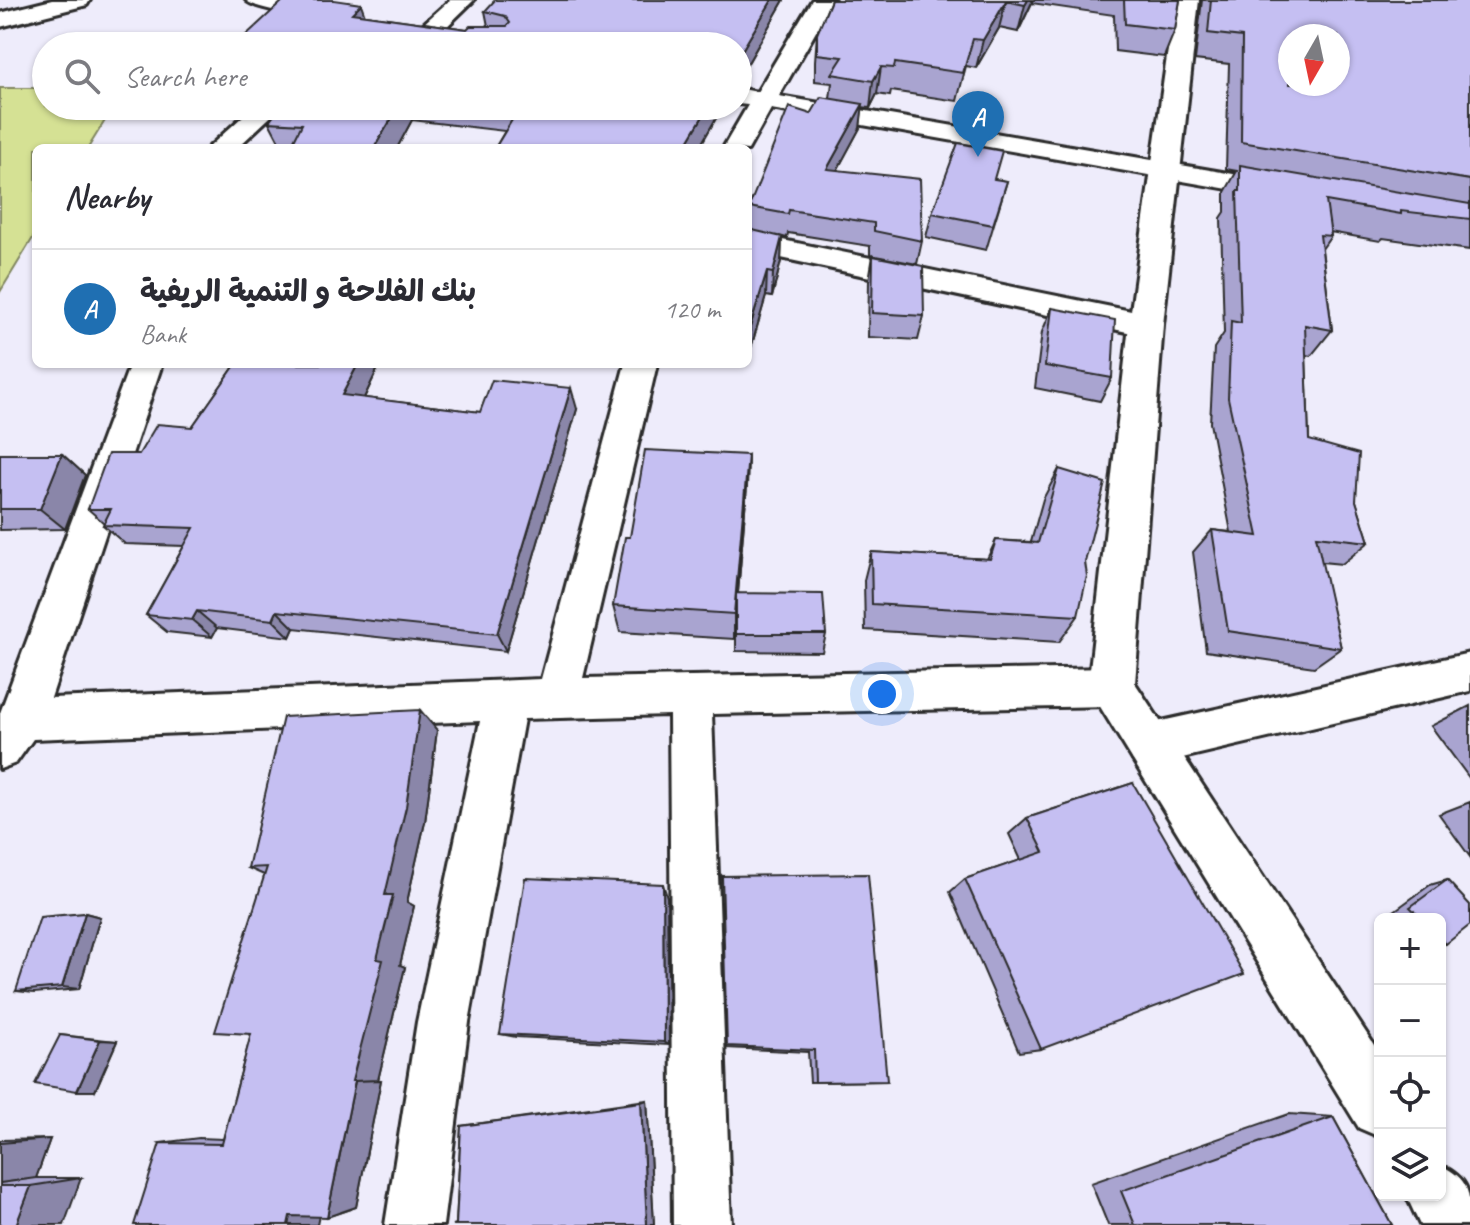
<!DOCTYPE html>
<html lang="en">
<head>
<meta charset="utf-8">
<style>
	:root { --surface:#fff; --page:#f7f7f7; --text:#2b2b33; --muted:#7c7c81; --line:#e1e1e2; --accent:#1f6fb2 }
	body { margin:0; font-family:Caveat,"Playpen Sans Arabic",sans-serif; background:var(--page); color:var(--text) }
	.controls { position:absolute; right:24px; bottom:24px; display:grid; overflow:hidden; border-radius:12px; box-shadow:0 2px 6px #0004 }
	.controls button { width:72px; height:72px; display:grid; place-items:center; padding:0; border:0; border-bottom:2px solid var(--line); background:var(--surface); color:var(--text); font:40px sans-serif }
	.compass { position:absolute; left:1278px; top:24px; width:72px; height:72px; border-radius:50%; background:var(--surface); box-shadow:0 2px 6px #0004; rotate:189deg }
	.you { position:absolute; left:882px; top:694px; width:28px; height:28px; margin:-20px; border:6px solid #fff; border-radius:50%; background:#1a73e8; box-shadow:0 0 0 12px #1a73e833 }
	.badge { display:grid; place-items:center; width:52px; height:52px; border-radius:50%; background:var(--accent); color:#fff; font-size:26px; font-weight:700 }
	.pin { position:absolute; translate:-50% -66px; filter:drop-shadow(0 2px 4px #0008) }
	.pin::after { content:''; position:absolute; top:42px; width:28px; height:24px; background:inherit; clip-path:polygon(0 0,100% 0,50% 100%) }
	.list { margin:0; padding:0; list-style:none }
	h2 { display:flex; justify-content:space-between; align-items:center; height:104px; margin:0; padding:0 32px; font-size:34px }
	h2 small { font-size:26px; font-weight:400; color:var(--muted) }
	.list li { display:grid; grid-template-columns:52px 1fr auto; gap:24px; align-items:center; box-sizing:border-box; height:120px; padding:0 32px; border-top:2px solid var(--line) }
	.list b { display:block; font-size:30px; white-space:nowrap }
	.list p { margin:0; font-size:26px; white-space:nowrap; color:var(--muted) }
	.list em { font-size:26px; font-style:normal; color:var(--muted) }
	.icon { flex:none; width:44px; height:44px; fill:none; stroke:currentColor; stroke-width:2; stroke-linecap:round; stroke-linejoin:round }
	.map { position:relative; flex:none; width:1470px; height:1225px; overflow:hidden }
	.search { position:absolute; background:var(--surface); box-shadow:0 2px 6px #0004; left:32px; top:32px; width:720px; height:88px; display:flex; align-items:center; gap:20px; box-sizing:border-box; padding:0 28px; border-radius:44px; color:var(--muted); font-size:30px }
	.panel { position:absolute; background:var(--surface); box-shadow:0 2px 6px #0004; left:32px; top:144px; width:720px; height:224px; border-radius:12px }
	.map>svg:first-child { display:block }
	.green { fill:#d5e194; stroke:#808660; stroke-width:2 }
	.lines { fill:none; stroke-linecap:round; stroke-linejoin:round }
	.minor-casing { stroke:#2b2b2b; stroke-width:6 }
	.primary-casing { stroke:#2b2b2b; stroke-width:6 }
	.minor { fill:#fff; fill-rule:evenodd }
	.primary { fill:#fff; fill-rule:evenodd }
	.wall { fill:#a9a4d0; stroke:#2b2b2b; stroke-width:2 }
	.shaded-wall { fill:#8a86a9; stroke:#2b2b2b; stroke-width:2 }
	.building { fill:#c5bff2; stroke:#2b2b2b; stroke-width:2; fill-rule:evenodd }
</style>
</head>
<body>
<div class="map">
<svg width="1470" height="1225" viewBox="0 0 1470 1225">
	<rect width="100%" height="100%" fill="#eeecfb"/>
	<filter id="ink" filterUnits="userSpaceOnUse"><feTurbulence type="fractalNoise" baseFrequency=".0125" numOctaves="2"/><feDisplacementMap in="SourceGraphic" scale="16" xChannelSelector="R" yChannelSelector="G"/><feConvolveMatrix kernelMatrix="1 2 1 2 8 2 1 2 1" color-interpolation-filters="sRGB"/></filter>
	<g filter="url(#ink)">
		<path class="green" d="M0 88H46V106H114L88 148H36V233L0 292Z"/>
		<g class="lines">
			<defs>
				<path id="minor" d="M52 0H90L87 5 0 27V13Z
					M246 0H303L340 6 343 11C335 22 254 11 246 0Z
					M450 0H474L437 36H421L417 31 421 26Z
					M812 0H834L779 96 1286 183 1296 185 1300 191 1296 197 1286 199 771 109 748 150 723 148 748 105 738 104V88L757 92Z
					M254 106H282L237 148H208Z
					M748 233 1146 314 1157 317 1162 325 1157 333 1146 336 748 251Z
					M130 364H162L51 698 541 679 625 364H657L583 678 1111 668 1126 673 1132 687 1126 701 1111 706 712 714 731 1225H673L669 715 524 719 469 1022 443 1225H385L417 1022 480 721 33 739 16 763 0 769V713Z
					M1470 653V691L1148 766 1133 760 1126 745 1133 730 1148 724Z"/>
				<path id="primary" d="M1175 0H1199L1163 325 1135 683 1380 1054V1137L1359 1128 1088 687 1129 325Z
					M1440 1165C1470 1179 1470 1192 1470 1225H1420L1406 1195H1440Z"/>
			</defs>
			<use href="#minor" class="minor-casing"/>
			<use href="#primary" class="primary-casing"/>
			<use href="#minor" class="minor"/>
			<use href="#primary" class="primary"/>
		</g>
		<path class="wall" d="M784 0 738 80V46H249L244 37 365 15 467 29 488 26 485 11Z
			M831 0H1180L1175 30 1164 57 1115 51 1114 15 1032 3 1018 32 999 28 976 68 966 66 957 101 891 91 890 96 877 94 870 108 862 107 860 128 837 170 922 241 917 264 870 255V246L788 233 787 238 779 236 782 237 781 261 772 297 766 296 750 351 748 350 749 207 830 98 832 83 815 81V61L817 34Z
			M1202 0H1470V250L1383 238 1380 241 1330 232 1331 236 1322 249 1332 330 1311 356 1306 355 1309 440 1356 501 1369 542 1342 564 1321 562 1341 648 1314 667 1206 651 1193 552 1212 530 1231 532 1210 423 1214 348 1224 333 1221 218 1225 212V192L1237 171 1226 169 1229 64 1195 60Z
			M281 106H723L699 148H495L505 131 412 120 397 148H290L291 146 281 145 269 122Z
			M994 179 1007 181 986 250 926 237 932 213Z
			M873 256 924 316 918 340 868 337 869 280Z
			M1052 308 1112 378 1100 401 1035 388 1042 332Z
			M236 364H380L364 398 480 412 577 409 506 651 294 628 290 637 217 628 212 637 167 632 146 615 184 546 125 544 103 525 104 523 88 509 139 454 192 427Z
			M0 454H62L85 475 65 529 0 530Z
			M748 455 747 486 738 593 826 634 822 652 736 651V611L734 639 620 632 613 606 630 537Z
			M1059 469 1078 616 1059 642 865 630 864 580 871 552 987 559 996 540 1031 542 1043 499Z
			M1470 706V779L1431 726Z
			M437 730 425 822 407 902 414 906 400 965 405 967 378 1080H381L356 1207 327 1217 160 1143 199 1138 223 1139 251 1035 264 875 248 868Z
			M1133 783 1041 1049 1019 1052 950 892 965 879 1021 860 1009 834 1027 818Z
			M1470 802V857L1439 814Z
			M722 876 887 1081 810 1082 808 1052 727 1048Z
			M1447 880 1446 944 1440 945V919H1402L1394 911 1430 885Z
			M667 897 669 1045 516 1037 500 1034Z
			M85 913 100 917 79 989 34 993 16 991Z
			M60 1035 117 1041 95 1091Z
			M647 1100 654 1225H453L456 1224 461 1126Z
			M1289 1114 1333 1117 1392 1225H1108L1091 1183Z
			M50 1139 36 1178H81L0 1225V1140Z"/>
		<path class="shaded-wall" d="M772 0H784L738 80V57Z
			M1028 0H1033L1018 32 1025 5Z
			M1006 1 999 28 976 68 983 40Z
			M361 4 369 27 352 13Z
			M881 67 877 94 870 108 873 81Z
			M863 104 860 128 825 193 827 169Z
			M399 106H407L412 120 397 148H374Z
			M709 106H723L699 148H684Z
			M782 237 781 261 772 297 773 273Z
			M767 272 766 296 750 351V327Z
			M358 364H380L355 417 342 395Z
			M571 388 577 409 506 651 497 634Z
			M62 454 85 475 65 529 40 509Z
			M748 455 747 486 734 639V614Z
			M197 611 217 628 212 637 192 620Z
			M277 611 294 628 290 637 273 620Z
			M420 710 437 730 425 822 407 902 414 906 400 965 405 967 378 1080 352 1081 377 959 385 895Z
			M663 884 667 897 669 1045 664 1042Z
			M85 913 100 917 79 989 62 987Z
			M100 1040 117 1041 95 1091H77Z
			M381 1080 356 1207 327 1217 355 1081Z
			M647 1100 654 1225H647L641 1102Z
			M50 1139 36 1178 0 1183V1143Z
			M81 1178 64 1225H16L31 1186Z
			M321 1206 317 1225H288L290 1216Z"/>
		<path class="building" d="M284 0H334L361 4 352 13 467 29 470 26H507L510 23 505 16 485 11 495 0H772L738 57V46H314L244 37Z
			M831 0H1028L1025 5 1006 1 983 40 973 39 963 73 895 63 894 68 881 67 873 81 832 74 843 57 817 54V34Z
			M1124 0H1180L1175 30 1125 24Z
			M1211 0H1470V180L1241 142 1242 37 1208 33ZM1290 36H1338V84H1290Z
			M821 97 863 104 827 169 920 179 922 241 874 231V223L789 210 788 214 749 207 789 107 811 114Z
			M281 106H399L374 148H290L302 124 269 122Z
			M483 106H709L684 148H495L518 110Z
			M958 143 1002 151 994 179 1007 181 993 225 932 213Z
			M1240 165 1470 204V219L1401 211V214L1326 201 1331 236 1320 235 1332 330 1305 325 1309 440 1359 454 1356 501 1369 542 1316 536 1341 648 1228 631 1212 530 1258 536 1228 398 1231 321 1241 323 1237 191H1240Z
			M748 229 782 237 773 273 767 272 750 327H748Z
			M873 256 923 266 924 316 872 313Z
			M1052 308 1115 320 1112 378 1045 366Z
			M236 364H358L342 395 480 412 492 380 571 388 497 634 277 611 273 620 197 611 192 620 146 615 194 528 103 525 111 509H88L108 454H139L157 424 192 427Z
			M645 450 748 455 734 614 613 606 625 537H630Z
			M0 454H62L40 509H0Z
			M1059 469 1105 483 1085 562 1087 576 1078 616 872 604 871 552 990 559 996 540 1038 543Z
			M736 593 823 594 826 634H736Z
			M420 710 406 807 385 895H393L377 959 383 960 352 1081H355L327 1217 290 1216 288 1225H134L160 1143 222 1144 251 1034 215 1032 267 867 248 868 283 717Z
			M1133 783 1244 974 1041 1049 965 879 1044 852 1027 818Z
			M868 874 887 1081 815 1082 814 1050 727 1046 722 876Z
			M525 878 663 884 664 1042 500 1034Z
			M1447 880 1470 905V925L1446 944 1440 938V919H1422L1410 907Z
			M85 913 62 987 16 991 40 917Z
			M60 1035 100 1040 77 1091 35 1084Z
			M641 1102 647 1225H456L461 1126Z
			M1333 1117 1392 1225H1135L1121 1191Z
			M0 1186H31L16 1225H0Z"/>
	</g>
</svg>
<div class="controls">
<button>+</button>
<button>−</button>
<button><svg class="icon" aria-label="locate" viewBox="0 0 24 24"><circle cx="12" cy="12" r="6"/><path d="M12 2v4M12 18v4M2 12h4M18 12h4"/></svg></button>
<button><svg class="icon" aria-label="layers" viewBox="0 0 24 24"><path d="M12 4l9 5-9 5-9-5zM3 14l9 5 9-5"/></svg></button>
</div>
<svg class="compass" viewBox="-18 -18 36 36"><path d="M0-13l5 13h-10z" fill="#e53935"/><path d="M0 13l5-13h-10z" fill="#7c7c81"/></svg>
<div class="you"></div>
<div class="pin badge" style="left:978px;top:157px">A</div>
<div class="search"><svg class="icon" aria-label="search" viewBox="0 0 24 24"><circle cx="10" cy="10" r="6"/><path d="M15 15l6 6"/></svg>Search here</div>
<section class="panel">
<h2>Nearby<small></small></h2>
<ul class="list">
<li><span class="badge">A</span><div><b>بنك الفلاحة و التنمية الريفية</b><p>Bank</p></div><em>120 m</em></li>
</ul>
</section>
</div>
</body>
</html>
